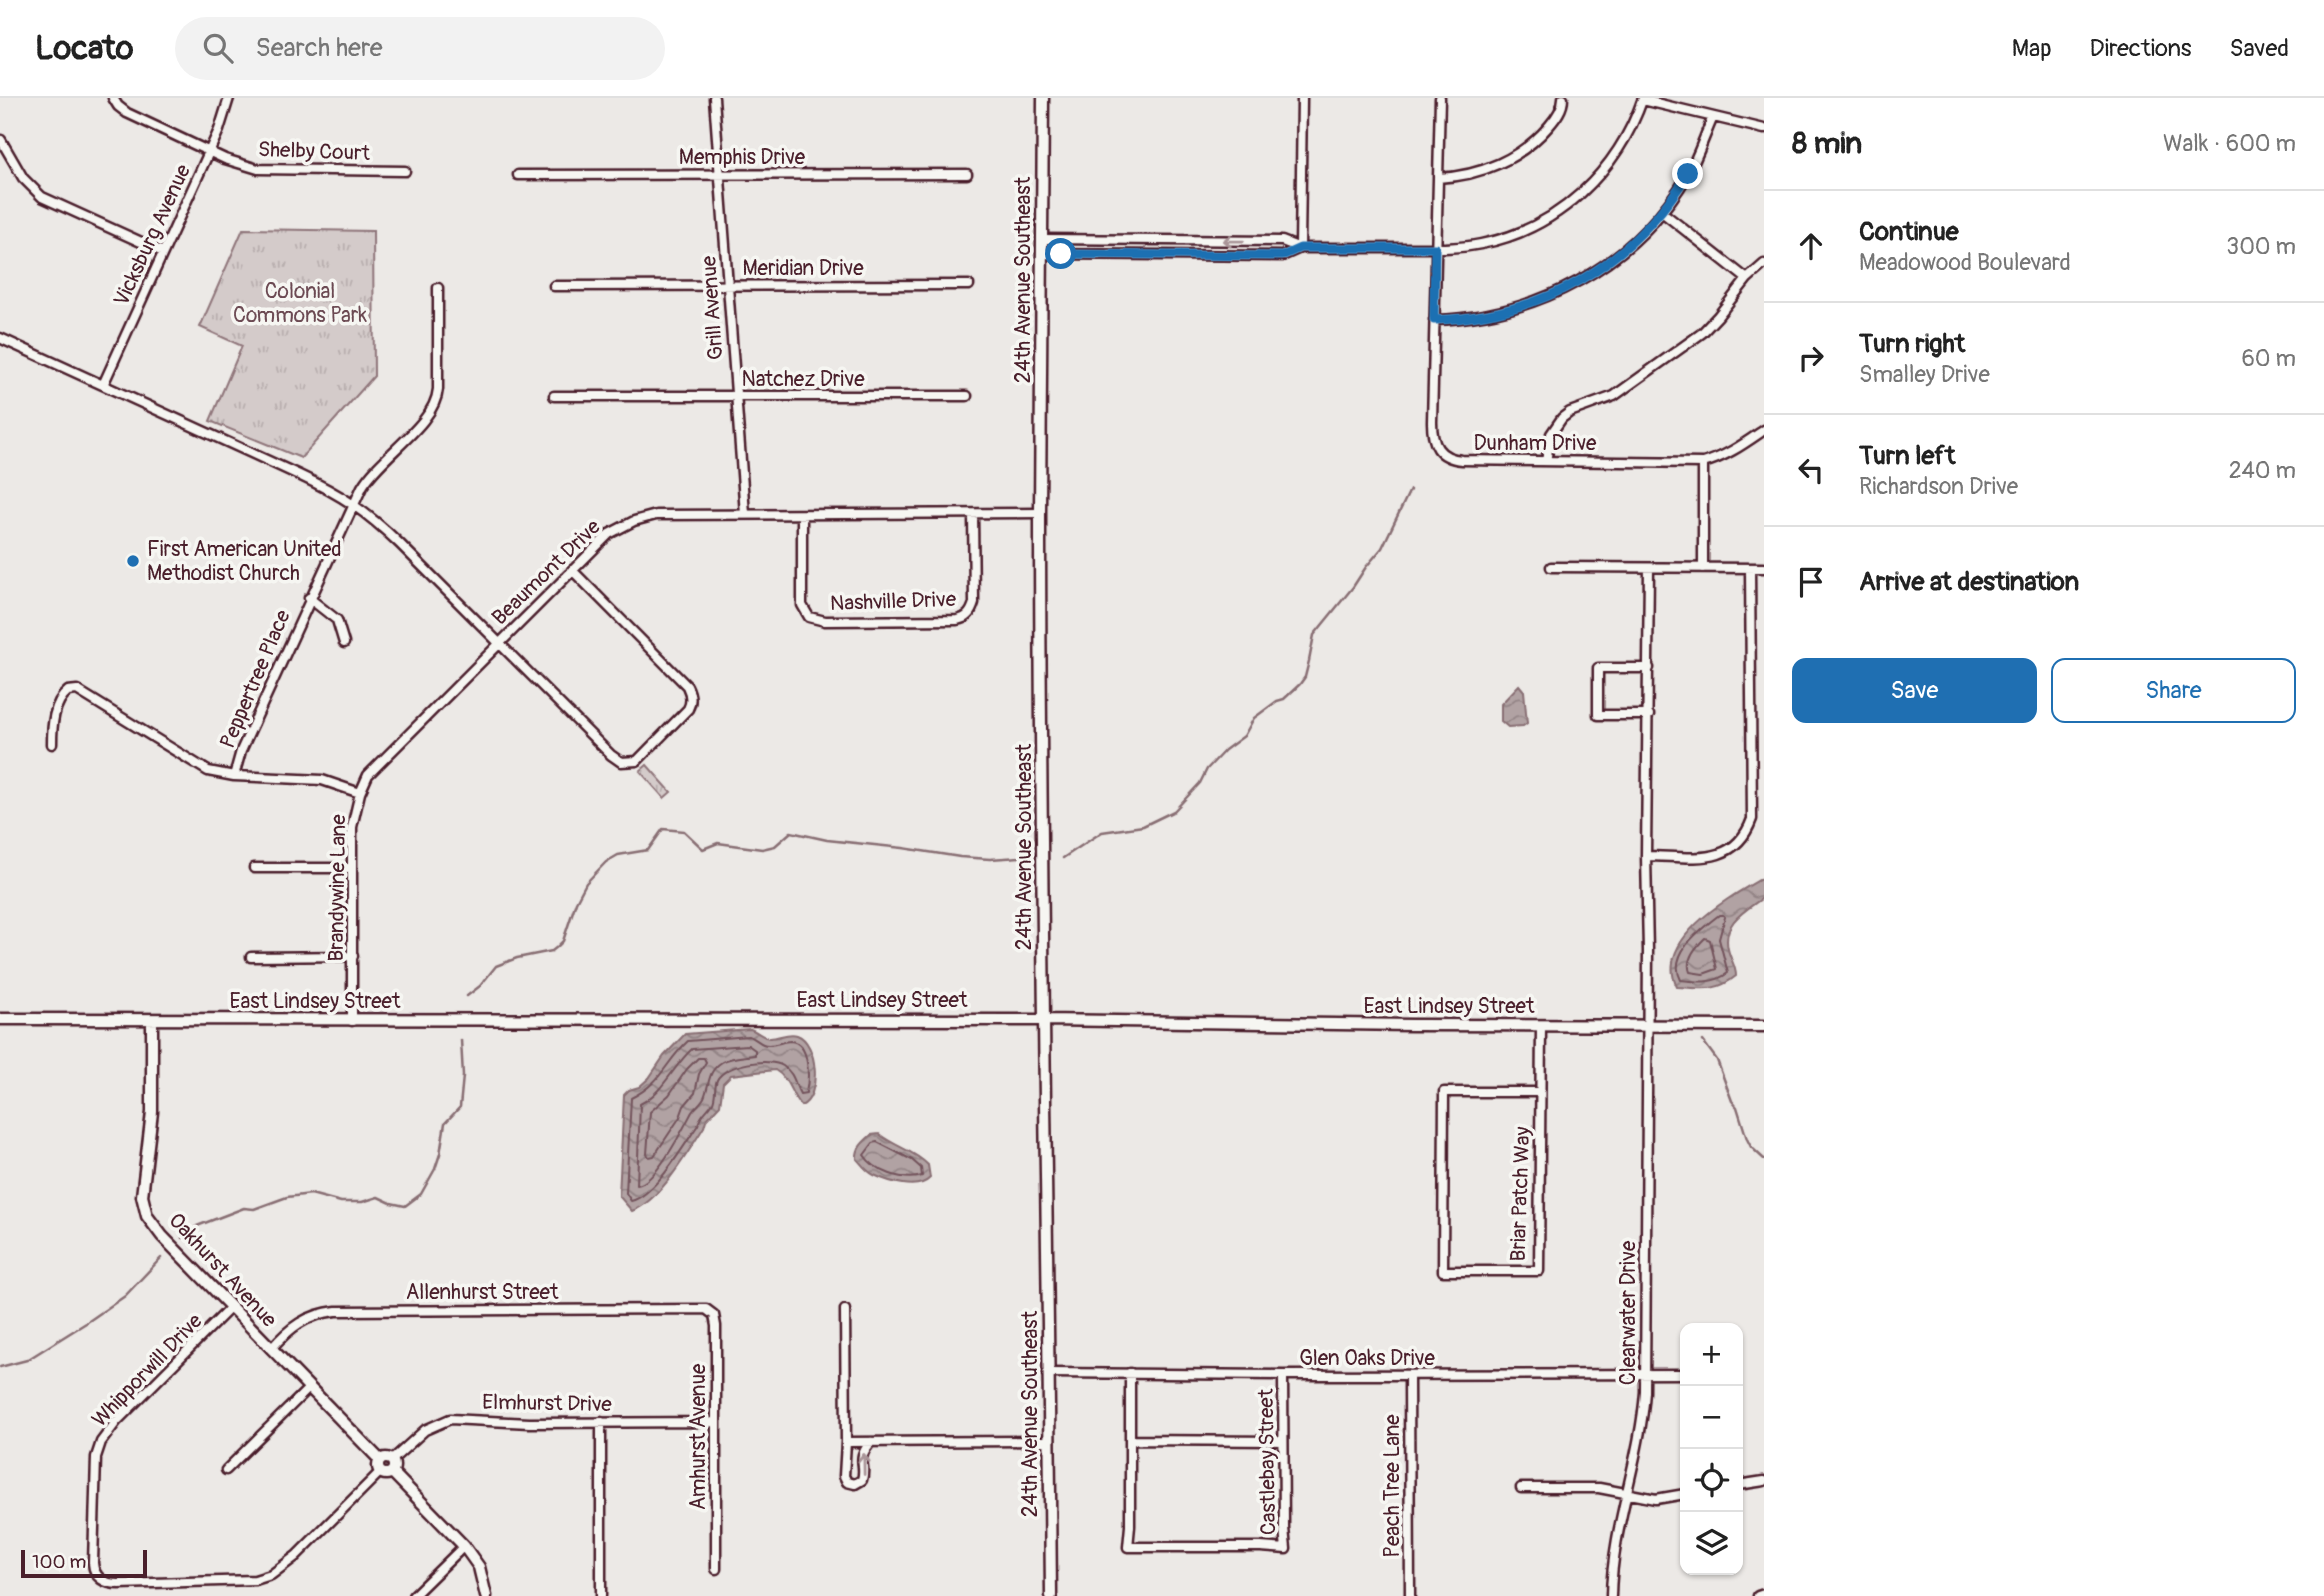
<!DOCTYPE html>
<html lang="en">
<head>
<meta charset="utf-8">
<style>
	:root { --surface:#fff; --page:#f2f2f2; --text:#222; --muted:#767676; --line:#e0e0e0; --accent:#1f6fb2 }
	body { margin:0; font-family:Pangolin,sans-serif; background:var(--page); color:var(--text) }
	.controls { position:absolute; right:21px; bottom:21px; display:grid; overflow:hidden; border-radius:14px; box-shadow:0 2px 5px #0004 }
	.controls button { width:63px; height:63px; display:grid; place-items:center; padding:0; border:0; border-bottom:2px solid var(--line); background:var(--surface); color:var(--text); font:35px sans-serif }
	.scale { position:absolute; left:21px; bottom:18px; width:126px; box-sizing:border-box; padding-left:7px; border:4px solid #4a1f2b; border-top:0; font-size:19px; line-height:24px; white-space:nowrap; color:#4a1f2b; -webkit-text-stroke:5px #f6f6f2; paint-order:stroke }
	.stop { position:absolute; width:21px; height:21px; margin:-16px; border:5px solid #1f6fb2; border-radius:50%; background:#fff }
	.stop.end { background:#1f6fb2; border-color:#fff; box-shadow:0 2px 7px #0008 }
	.list { margin:0; padding:0; list-style:none }
	h2 { display:flex; justify-content:space-between; align-items:center; height:91px; margin:0; padding:0 28px; font-size:30px }
	h2 small { font-size:23px; font-weight:400; color:var(--muted) }
	.list li { display:grid; grid-template-columns:46px 1fr auto; gap:21px; align-items:center; box-sizing:border-box; height:112px; padding:0 28px; border-top:2px solid var(--line) }
	.list b { display:block; font-size:26px; white-space:nowrap }
	.list p { margin:0; font-size:23px; white-space:nowrap; color:var(--muted) }
	.list em { font-size:23px; font-style:normal; color:var(--muted) }
	.actions { display:flex; gap:14px; padding:21px 28px }
	.actions a { flex:1; padding:16px 0; border:2px solid var(--accent); border-radius:14px; text-align:center; font-size:24px; color:var(--accent) }
	.actions .main { background:var(--accent); color:#fff }
	.icon { flex:none; width:38px; height:38px; fill:none; stroke:currentColor; stroke-width:2; stroke-linecap:round; stroke-linejoin:round }
	.map { position:relative; flex:none; width:1764px; height:1498px; overflow:hidden }
	header { display:flex; align-items:center; gap:42px; box-sizing:border-box; height:98px; padding:0 35px; background:var(--surface); border-bottom:2px solid var(--line) }
	header strong { font-size:33px }
	nav { display:flex; gap:38px; margin-inline-start:auto; font-size:24px }
	.search { width:490px; height:63px; background:var(--page); display:flex; align-items:center; gap:18px; box-sizing:border-box; padding:0 24px; border-radius:38px; color:var(--muted); font-size:26px }
	main { display:flex }
	aside { flex:1; background:var(--surface) }
	.map>svg:first-child { display:block }
	.grass { fill:url(#grass-tufts); stroke:#8f757a; stroke-width:2 }
	.water { fill:url(#water-waves); stroke:#886e73; stroke-width:2 }
	.lines { fill:none; stroke-linecap:round; stroke-linejoin:round }
	.shore { stroke:#73535b; stroke-width:2 }
	.stream { stroke:#886e73; stroke-width:2.5 }
	.minor-casing { stroke:#4a1f2b; stroke-width:13 }
	.tertiary-casing { stroke:#4a1f2b; stroke-width:15 }
	.minor { stroke:#f6f6f2; stroke-width:8 }
	.tertiary { stroke:#f6f6f2; stroke-width:10 }
	.oneway { stroke:#a99598 }
	.route { stroke:#1f6fb2; stroke-width:9 }
	.poi-dot { fill:#1f6fb2; stroke:#f6f6f2; stroke-width:2.5 }
	.labels { text-anchor:middle; stroke-width:7; stroke-linejoin:round; paint-order:stroke }
	.street-label { font-size:21px; fill:#4a1f2b; stroke:#f6f6f2 }
	.park-label { font-size:21px; fill:#6c4a53; stroke:#f6f6f2 }
	.poi-label { font-size:21px; fill:#4a1f2b; stroke:#f6f6f2; text-anchor:start }
</style>
</head>
<body>
<header>
<strong>Locato</strong>
<div class="search"><svg class="icon" aria-label="search" viewBox="0 0 24 24"><circle cx="10" cy="10" r="6"/><path d="M15 15l6 6"/></svg>Search here</div>
<nav><a>Map</a><a>Directions</a><a>Saved</a></nav>
</header>
<main>
<div class="map">
<svg width="1764" height="1498" viewBox="0 0 1764 1498">
	<defs>
		<pattern id="grass-tufts" width="24" height="20" patternUnits="userSpaceOnUse" patternTransform="scale(1.75)"><rect width="24" height="20" fill="#d4cbca"/><path d="M3 7l-1-3M5 7V3M7 7l1-3M15 17l-1-3M17 17v-4M19 17l1-3" fill="none" stroke="#b8aeae"/></pattern>
		<pattern id="water-waves" width="16" height="10" patternUnits="userSpaceOnUse" patternTransform="scale(1.75)"><rect width="16" height="10" fill="#b1a2a3"/><path d="M0 5q4-4 8 0t8 0" fill="none" stroke="#928385"/></pattern>
	</defs>
	<rect width="100%" height="100%" fill="#ece9e6"/>
	<filter id="ink" filterUnits="userSpaceOnUse"><feTurbulence type="fractalNoise" baseFrequency=".0143" numOctaves="2"/><feDisplacementMap in="SourceGraphic" scale="14" xChannelSelector="R" yChannelSelector="G"/><feConvolveMatrix kernelMatrix="1 2 1 2 8 2 1 2 1" color-interpolation-filters="sRGB"/></filter>
	<g filter="url(#ink)">
		<path class="grass" d="M243 131 373 133 374 278 301 360 210 323 242 248 200 229Z
			M647 667 671 694 664 700 640 673Z"/>
		<path class="water" d="M1519 587 1524 593 1527 625 1523 628 1508 629 1501 623V606Z
			M1764 779V799C1745 813 1722 824 1728 851 1730 861 1736 868 1736 878 1715 895 1701 890 1677 889 1653 841 1730 799 1764 779Z
			M750 931C757 933 763 940 770 940 779 940 788 934 797 937 818 944 822 999 801 1008 790 996 790 981 775 972L731 977 723 985 720 1007 706 1022 704 1029C688 1054 660 1103 632 1113L619 1098 624 997 629 992 639 989 649 980 664 958 685 936Z
			M879 1036C895 1049 914 1052 928 1067L930 1080C918 1093 889 1084 874 1077 867 1074 862 1067 857 1061 856 1050 863 1044 871 1037Z"/>
		<g class="lines">
			<path class="shore" d="M1719 817H1723L1725 819 1719 841 1728 875C1713 886 1699 884 1681 882 1667 856 1701 831 1719 817Z
				M1705 840 1710 842 1717 871 1703 876 1690 874C1685 861 1696 849 1705 840Z
				M749 938C755 940 758 944 763 946 771 950 782 943 790 943 811 944 809 982 806 995L800 996C794 985 795 976 783 968 770 959 724 966 717 982 714 989 716 997 713 1004 708 1013 700 1016 698 1027 684 1047 655 1098 631 1103L626 1095 631 1000C662 985 665 964 688 943Z
				M748 947 755 952V957C744 959 732 958 722 964 708 973 710 983 705 997 703 1004 696 1008 692 1014 683 1031 656 1085 637 1087L640 1006C664 994 673 968 692 951Z
				M698 960H704L706 964 699 976 695 995 684 1008 680 1019 654 1058 649 1059 647 1056 650 1014 669 997 687 971Z
				M877 1044 912 1062 921 1070 922 1078C903 1084 874 1073 864 1057L873 1045Z"/>
			<path class="stream" d="M1063 760 1102 734 1143 728 1174 713 1200 685 1207 671 1225 652 1244 638 1254 620 1277 603 1284 601 1300 586 1305 579 1309 563 1314 537 1353 489 1366 469 1382 450 1410 392
				M467 898 480 888 496 868 517 860 552 853 557 849 563 843 576 804 586 785 606 764 618 757 648 752 663 731 684 733 703 751 718 745 762 751 775 748 791 734 827 742 903 750 960 759 990 761 1020 759
				M1703 943 1717 962 1732 1003 1737 1009 1747 1041 1751 1049 1764 1061
				M182 1140 197 1128 244 1110 254 1111 287 1099 311 1096 341 1104H362L378 1099 391 1105 405 1108 421 1096 435 1071 440 1056 445 1025 460 1009 463 978 461 942
				M0 1269 27 1262 86 1225 125 1198 161 1160"/>
			<defs>
				<path id="minor" d="M113 0 118 8 127 15 225 61 258 71 405 73
					M714 0 745 416
					M1440 0 1432 324C1432 346 1438 360 1462 362L1703 365C1726 359 1745 345 1764 332
					M1643 2 1764 31
					M1 42 23 80 42 99 163 154
					M518 77 967 76
					M1438 80C1480 78 1521 61 1549 28 1556 20 1563 11 1563 0
					M1662 114 1747 181
					M1043 141 1282 143 1300 150C1336 150 1371 150 1407 150 1431 150 1457 151 1481 146 1558 131 1618 73 1643 0
					M1300 150 1302 0
					M1042 156 1282 158 1300 150
					M554 188 969 187
					M1434 222C1537 219 1634 168 1687 78 1698 59 1704 39 1713 19
					M0 240 299 377C342 397 366 413 400 446L611 657 621 664 637 663 688 611C692 604 691 596 687 588L572 472
					M103 287 219 32 229 0
					M554 298H967
					M1546 363 1551 336 1562 320 1570 314 1614 298 1702 235 1718 218 1747 181 1764 166
					M1703 365V470
					M802 417V507L809 519 825 523 957 522C967 520 971 515 974 505L973 416
					M1551 469 1764 470
					M309 500 337 522 344 545
					M1649 617H1598V570H1649
					M52 646C52 628 53 605 68 593L77 592 208 673 234 678 322 682 360 695
					M234 678 241 653 362 389C381 357 435 327 438 291V190
					M1646 758C1690 758 1734 771 1752 721L1750 470
					M254 770H352
					M251 859 353 858
					M352 923V729L360 695 368 677 609 436 634 423 656 417 1040 415
					M1540 994H1444L1443 1173H1539L1541 928
					M231 1209 116 1324 101 1344 96 1359 93 1465C94 1480 105 1486 119 1486L255 1482 271 1477 296 1458 380 1374
					M845 1212 846 1344 844 1378 847 1384 855 1386 862 1382C867 1365 855 1362 871 1344
					M271 1251C289 1230 307 1216 336 1213L706 1211 714 1217 716 1228V1471
					M1049 1275 1283 1277 1685 1276
					M1130 1275V1428L1128 1449H1261L1286 1451 1284 1430 1283 1277
					M1409 1277 1410 1498
					M601 1324V1498
					M1131 1342 1283 1343
					M846 1344 1050 1343
					M392 1362 425 1332 450 1321 529 1325 715 1324
					M226 1372 309 1290
					M1738 1387 1764 1383
					M1521 1390H1599L1656 1401 1685 1396
					M413 1498 464 1448
					M1611 1498C1612 1429 1640 1363 1645 1294L1648 853 1646 758 1649 470
					M1758 1498 1764 1496"/>
				<path id="tertiary" d="M1043 0C1043 138 1040 276 1040 414 1040 775 1048 1137 1051 1498
					M0 921 1044 922 1412 927 1764 928
					M152 922V1014L142 1098 147 1118 162 1138 380 1362
					M378 1368a8 8 0 1 1 16 0a8 8 0 1 1-16 0Z
					M392 1374 464 1448 479 1469 486 1498"/>
			</defs>
			<use href="#minor" class="minor-casing"/>
			<use href="#tertiary" class="tertiary-casing"/>
			<use href="#minor" class="minor"/>
			<use href="#tertiary" class="tertiary"/>
		</g>
		<defs><path id="oneway-shaft" d="M-6 0H5M1.5-3L5.5 0L1.5 3" fill="none" stroke-width="1.6" stroke-linecap="round" stroke-linejoin="round" transform="scale(1.75)"/></defs>
		<g class="oneway">
			<use href="#oneway-shaft" transform="translate(1233 143) rotate(-179)"/>
			<use href="#oneway-shaft" transform="translate(864 1366) rotate(-91)"/>
		</g>
	</g>
	<g class="lines" filter="url(#ink)">
		<path class="route" d="M1061 156 1282 158 1300 150H1435L1434 222C1542 219 1630 168 1688 76"/>
	</g>
	<circle class="poi-dot" cx="133" cy="463" r="7"/>
	<g class="labels">
		<g class="street-label">
			<text transform="translate(314 53) rotate(2)" y="7">Shelby Court</text>
			<text x="742" y="66">Memphis Drive</text>
			<text transform="translate(152 137) rotate(-65)" y="7">Vicksburg Avenue</text>
			<text x="803" y="177">Meridian Drive</text>
			<text transform="translate(1023 182) rotate(-90)" y="7">24th Avenue Southeast</text>
			<text transform="translate(712 210) rotate(-94)" y="7">Grill Avenue</text>
			<text x="803" y="288">Natchez Drive</text>
			<text x="1535" y="352">Dunham Drive</text>
			<text transform="translate(546 474) rotate(-44)" y="7">Beaumont Drive</text>
			<text transform="translate(893 503) rotate(-2)" y="7">Nashville Drive</text>
			<text transform="translate(255 581) rotate(-67)" y="7">Peppertree Place</text>
			<text transform="translate(1024 749) rotate(-90)" y="7">24th Avenue Southeast</text>
			<text transform="translate(337 790) rotate(-89)" y="7">Brandywine Lane</text>
			<text x="882" y="909">East Lindsey Street</text>
			<text x="315" y="910">East Lindsey Street</text>
			<text x="1449" y="915">East Lindsey Street</text>
			<text transform="translate(1520 1096) rotate(-88)" y="7">Briar Patch Way</text>
			<text transform="translate(223 1172) rotate(47)" y="7">Oakhurst Avenue</text>
			<text x="482" y="1201">Allenhurst Street</text>
			<text transform="translate(1628 1215) rotate(-90)" y="7">Clearwater Drive</text>
			<text x="1367" y="1267">Glen Oaks Drive</text>
			<text transform="translate(147 1272) rotate(-46)" y="7">Whipporwill Drive</text>
			<text transform="translate(547 1305) rotate(1)" y="7">Elmhurst Drive</text>
			<text transform="translate(1030 1316) rotate(-90)" y="7">24th Avenue Southeast</text>
			<text transform="translate(698 1339) rotate(-90)" y="7">Amhurst Avenue</text>
			<text transform="translate(1267 1364) rotate(-91)" y="7">Castlebay Street</text>
			<text transform="translate(1392 1388) rotate(-90)" y="7">Peach Tree Lane</text>
		</g>
		<g class="park-label">
			<text x="300" y="200">Colonial<tspan x="300" dy="24">Commons Park</tspan></text>
		</g>
		<g class="poi-label">
			<text x="147" y="458">First American United<tspan x="147" dy="24">Methodist Church</tspan></text>
		</g>
	</g>
</svg>
<div class="controls">
<button>+</button>
<button>−</button>
<button><svg class="icon" aria-label="locate" viewBox="0 0 24 24"><circle cx="12" cy="12" r="6"/><path d="M12 2v4M12 18v4M2 12h4M18 12h4"/></svg></button>
<button><svg class="icon" aria-label="layers" viewBox="0 0 24 24"><path d="M12 4l9 5-9 5-9-5zM3 14l9 5 9-5"/></svg></button>
</div>
<div class="scale">100 m</div>
<div class="stop" style="left:1061px;top:156px"></div>
<div class="stop end" style="left:1688px;top:76px"></div>
</div>
<aside>
<h2>8 min<small>Walk · 600 m</small></h2>
<ul class="list">
<li><svg class="icon" aria-label="ahead" viewBox="0 0 24 24"><path d="M12 20V5M6 11l6-6 6 6"/></svg><div><b>Continue</b><p>Meadowood Boulevard</p></div><em>300 m</em></li>
<li><svg class="icon" aria-label="right" viewBox="0 0 24 24"><path d="M7 20v-9h11M14 6l5 5-5 5"/></svg><div><b>Turn right</b><p>Smalley Drive</p></div><em>60 m</em></li>
<li><svg class="icon" aria-label="left" viewBox="0 0 24 24"><path d="M17 20v-9H6M10 6l-5 5 5 5"/></svg><div><b>Turn left</b><p>Richardson Drive</p></div><em>240 m</em></li>
<li><svg class="icon" aria-label="arrive" viewBox="0 0 24 24"><path d="M6 21V4h12l-3 4 3 4H6"/></svg><div><b>Arrive at destination</b></div></li>
</ul>
<div class="actions"><a class="main">Save</a><a>Share</a></div>
</aside>
</main>
</body>
</html>
